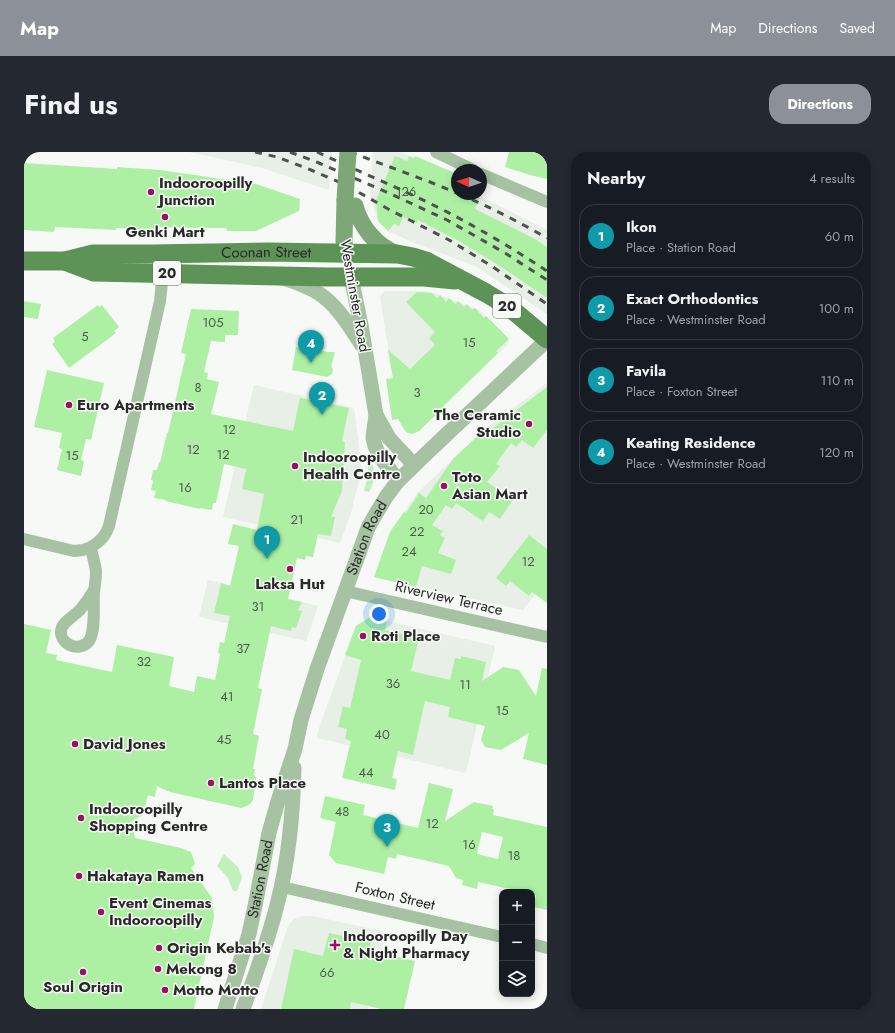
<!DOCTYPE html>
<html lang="en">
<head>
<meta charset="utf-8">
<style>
	:root { --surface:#171b24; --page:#242831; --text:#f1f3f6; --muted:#9ea1a6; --line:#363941; --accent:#8c9099 }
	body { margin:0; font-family:Jost,sans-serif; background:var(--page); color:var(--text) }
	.controls { position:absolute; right:12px; bottom:12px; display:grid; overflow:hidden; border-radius:8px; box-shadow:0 2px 10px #0003 }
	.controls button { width:36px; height:36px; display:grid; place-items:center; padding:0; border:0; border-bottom:1px solid var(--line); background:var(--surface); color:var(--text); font:20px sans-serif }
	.compass { position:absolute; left:427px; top:12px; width:36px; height:36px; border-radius:50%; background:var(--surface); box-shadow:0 2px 10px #0003; rotate:273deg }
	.you { position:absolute; left:355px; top:462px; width:14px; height:14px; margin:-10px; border:3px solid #fff; border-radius:50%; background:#1a73e8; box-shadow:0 0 0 6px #1a73e833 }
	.badge { display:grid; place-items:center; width:26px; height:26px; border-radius:50%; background:var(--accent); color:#fff; font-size:13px; font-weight:700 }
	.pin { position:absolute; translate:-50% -33px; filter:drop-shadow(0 1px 2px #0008) }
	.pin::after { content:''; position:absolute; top:21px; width:14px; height:12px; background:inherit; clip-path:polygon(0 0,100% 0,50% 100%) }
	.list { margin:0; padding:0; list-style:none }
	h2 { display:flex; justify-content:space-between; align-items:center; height:52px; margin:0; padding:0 16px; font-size:17px }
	h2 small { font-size:13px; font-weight:400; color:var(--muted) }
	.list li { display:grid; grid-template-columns:26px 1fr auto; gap:12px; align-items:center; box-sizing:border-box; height:64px; margin:0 8px 8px; padding:0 8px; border:1px solid var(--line); border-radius:16px }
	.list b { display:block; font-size:15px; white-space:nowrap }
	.list p { margin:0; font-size:13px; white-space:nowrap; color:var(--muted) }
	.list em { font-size:13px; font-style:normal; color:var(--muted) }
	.icon { flex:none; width:22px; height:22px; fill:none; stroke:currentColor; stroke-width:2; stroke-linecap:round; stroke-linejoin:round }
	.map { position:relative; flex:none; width:523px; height:857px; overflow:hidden; border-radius:16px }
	header { display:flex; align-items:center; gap:24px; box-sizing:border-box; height:56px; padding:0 20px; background:var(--accent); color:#fff }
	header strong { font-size:19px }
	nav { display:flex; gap:22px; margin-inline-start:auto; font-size:14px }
	.intro { display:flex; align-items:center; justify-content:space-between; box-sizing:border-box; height:96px; padding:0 24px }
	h1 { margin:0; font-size:28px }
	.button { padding:10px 18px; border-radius:16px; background:var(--accent); color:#fff; font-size:14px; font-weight:700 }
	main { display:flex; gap:24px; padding:0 24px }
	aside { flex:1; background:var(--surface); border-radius:16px; box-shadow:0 2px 10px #0003 }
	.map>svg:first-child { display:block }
	.built { fill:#e7efe6 }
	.garden { fill:#c1f1ba }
	.building { fill:#adf0a4; fill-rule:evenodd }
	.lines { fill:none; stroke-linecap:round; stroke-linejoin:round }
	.minor { stroke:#a6c2a2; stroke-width:12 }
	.tertiary { stroke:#a6c2a2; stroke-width:15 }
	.secondary { stroke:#7da777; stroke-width:17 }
	.primary { stroke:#5e9358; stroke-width:19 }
	.rail { stroke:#4f514f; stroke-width:3; stroke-dasharray:7 7; stroke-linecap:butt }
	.secondary-bridge { stroke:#7da777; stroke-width:17 }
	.poi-dot { fill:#9a1062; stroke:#f6f9f5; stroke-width:1.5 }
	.labels { text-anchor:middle; stroke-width:3; stroke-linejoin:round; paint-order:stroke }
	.number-label { font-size:13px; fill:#495b47 }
	.shield { fill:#f6f9f5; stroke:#666766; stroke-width:1 }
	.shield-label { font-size:14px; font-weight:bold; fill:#282928 }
	.poi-label { font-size:15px; font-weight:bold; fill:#282928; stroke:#f6f9f5; text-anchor:start }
	.street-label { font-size:15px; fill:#282928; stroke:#f6f9f5 }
</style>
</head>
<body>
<header>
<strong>Map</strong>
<nav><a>Map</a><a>Directions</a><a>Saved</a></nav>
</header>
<div class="intro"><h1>Find us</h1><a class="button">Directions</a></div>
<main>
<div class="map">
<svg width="523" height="857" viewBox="0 0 523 857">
	<rect width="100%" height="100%" fill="#f6f9f5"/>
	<path class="built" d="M165 0H308L305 38 238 16Z
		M349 0H376L389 6 391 4 433 22V42H457L456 44 523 78V162L483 135 453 115 386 89 364 79 353 67 346 41Z
		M360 139H402L410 141 453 157 460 162 484 186V192L395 279 388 282 382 280 376 271 356 145Z
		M523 231V427L499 458 350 425 366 380 394 340 461 277Z
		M230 233 330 256 338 318 327 361 316 391 199 365Z
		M184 428 294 454 282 489 175 465Z
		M346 465 471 494 442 621 293 586 294 579 332 474Z
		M278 764H289L362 780 344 857H237L264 774 270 767Z"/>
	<path class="garden" d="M344 313H349C351 323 350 331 345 340L340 339 343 327Z
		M200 702 214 715 218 725 213 739H209L204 726 193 714Z"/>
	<path class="building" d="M485 0H523V27L506 23 481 15Z
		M371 4 383 9 385 4 390 6 391 4 433 22V42H457L451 57 511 87 523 95V146L479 116 435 89 394 68 393 71 379 65 375 74 370 72 364 79 354 69 352 48Z
		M0 11 93 17V15L136 18 232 32 276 47 275 59 232 79H203L202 76H170L136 75 135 78 92 76V78L31 75 30 80 0 78Z
		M393 140 408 141 413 146 416 143 422 150 425 146 431 152 434 149 440 155 443 152 448 158 451 156 460 166 462 164 485 187 472 199 474 201 419 254 420 255 395 279 388 282 382 280 374 267 368 268 362 227 369 226 364 198 386 217 411 193 405 186 411 180 382 150Z
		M0 149 17 152 14 167 0 165Z
		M74 153 75 155 78 153 95 175 90 179 92 181 45 216 28 192 31 190 29 186Z
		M167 157 215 159 214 183H201V190L187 189 180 220 184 221 183 227 195 230 187 262 269 279 276 246 325 256 318 289 321 290 318 339 307 365H311L307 384 294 382 289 405 282 404 281 408 273 406 264 447 278 450 274 458 278 459 272 476 268 475 267 479 247 474 234 536 238 537 229 582 235 584 229 617H231L230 623 232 625 229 648 227 651 223 654 217 656 146 640 133 634 131 645 124 643 119 663 108 669 111 686 157 696 167 700 171 712 167 716 188 746 190 765 170 857H0V472L27 478 22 501 33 503 32 508 88 520 93 493 150 505 145 534 170 540 173 524 191 528 196 502 194 501 196 490 200 491 206 464 190 461 197 431 206 434 215 394 204 392 209 372 233 378 240 342 218 337 222 317 200 312 192 351H189L188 358 176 356V357L141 349 142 348 130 346 132 339 127 338 129 329 127 328 129 318H133L135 310 136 311 143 281H144L162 202 157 201Z
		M272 195 282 197 283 196 304 200H311L307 215 309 217 308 222 303 225 268 218Z
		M23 218 80 231 67 288 62 287 57 308 60 309 57 324 33 318 38 297 35 296 38 281 10 275Z
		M523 235V278L509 296 498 288 492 295 487 291 472 312 476 314 463 330 489 348 476 367 465 360 459 369 432 351 428 357 422 353 408 373 419 379 416 383 421 386 414 401 432 408 427 422 398 414 392 435 350 425 366 380 380 360 382 361 395 341 402 346 429 307 461 277 465 279Z
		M505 383 523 397V451L508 440 505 444 486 429 482 434 472 426Z
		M346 465 363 469 361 478 395 486 387 519 426 528 431 506 437 507V504L462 510 458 529 479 515 495 518 512 544 518 516 523 517V613L499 607 505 581 477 598 461 595 457 588 461 574 424 565 426 555 401 549 389 603 374 599 368 626 373 627 371 638 318 626 327 589 321 587 323 577 314 575 319 554 326 556 337 508 321 503 332 474Z
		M405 631 429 637 421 669 450 650 469 654 468 657H470L469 663 523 675V758L510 755 512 743 508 742V740H499L454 730 453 737 438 733 439 728 432 726 425 714 373 702 372 707 364 705 360 722 312 711 305 703 312 670 296 666 301 644 341 653 339 663 394 676ZM458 680 479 685 474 707 453 702Z
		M305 781 347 790 345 798 391 809 380 857H357L327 850 326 857H257L270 797 299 804Z"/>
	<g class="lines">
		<path class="minor" d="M412 0 449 18
			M457 22 523 50
			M0 387 50 399 59 398 67 395
			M70 438C66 445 61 452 56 458 50 464 42 468 38 475 32 491 55 502 65 489 72 478 69 453 70 440 71 433 72 427 72 419 71 411 68 403 67 395 76 390 82 384 85 374L136 149 139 121
			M321 439 523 485
			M258 735 478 785
			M508 792 523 796"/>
		<g class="tertiary">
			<path d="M327 125 337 173 352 263 349 285 351 294 355 303 374 329"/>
			<path d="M262 127C272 130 282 134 291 139 311 150 325 173 337 192"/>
			<path d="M352 263 365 286 390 313"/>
			<path id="s1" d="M201 857 225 782 231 754 245 681 254 649 271 597 277 568 293 517 344 376 350 365 362 345 374 329 406 298 523 188"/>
			<path d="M219 857C232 822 245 786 254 749 265 706 269 661 270 616"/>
		</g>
		<path class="secondary" d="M321 48 320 89 321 101
			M331 54C337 75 352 94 373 102"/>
		<g class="primary">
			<path id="s2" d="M0 109H41L69 102H128L244 100 373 102 389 105 402 109 462 141 485 155 523 187"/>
			<path d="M41 109 70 120 304 125H400L431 128"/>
		</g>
		<path class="rail" d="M231 0 253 5 287 18 320 32 366 58 427 89 469 115 523 152
			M266 0 295 11 367 42 423 68 481 101 523 128
			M293 0C338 21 385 40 429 63 461 80 493 99 523 119
			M326 0 406 30 433 41
			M435 42C466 55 495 70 523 86"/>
		<path class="secondary-bridge" d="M321 48 324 0"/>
	</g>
	<g class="poi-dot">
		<circle cx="127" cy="40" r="4"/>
		<circle cx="141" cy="65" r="4"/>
		<circle cx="45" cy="253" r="4"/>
		<circle cx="505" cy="272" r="4"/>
		<circle cx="271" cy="314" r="4"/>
		<circle cx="420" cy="334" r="4"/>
		<circle cx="266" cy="417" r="4"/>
		<circle cx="339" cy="484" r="4"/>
		<circle cx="51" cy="592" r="4"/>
		<circle cx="187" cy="631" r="4"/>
		<circle cx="57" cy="666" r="4"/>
		<circle cx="55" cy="724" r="4"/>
		<circle cx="77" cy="760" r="4"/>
		<path d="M309 787h4v4h4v4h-4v4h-4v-4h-4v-4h4z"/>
		<circle cx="135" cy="796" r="4"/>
		<circle cx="134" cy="817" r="4"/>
		<circle cx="59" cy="820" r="4"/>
		<circle cx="141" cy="838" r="4"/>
	</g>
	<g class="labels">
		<g class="number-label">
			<text x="382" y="44">126</text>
			<text x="189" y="175">105</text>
			<text x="61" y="189">5</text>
			<text x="445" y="195">15</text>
			<text x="174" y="240">8</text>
			<text x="393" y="245">3</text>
			<text x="205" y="282">12</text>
			<text x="169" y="302">12</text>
			<text x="199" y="307">12</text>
			<text x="48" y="308">15</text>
			<text x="161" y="340">16</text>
			<text x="402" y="362">20</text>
			<text x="273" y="372">21</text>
			<text x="393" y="384">22</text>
			<text x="385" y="404">24</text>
			<text x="504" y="414">12</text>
			<text x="234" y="459">31</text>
			<text x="219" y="501">37</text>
			<text x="120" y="514">32</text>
			<text x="369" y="536">36</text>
			<text x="441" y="537">11</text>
			<text x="203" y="549">41</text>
			<text x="478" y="563">15</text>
			<text x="358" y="587">40</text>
			<text x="200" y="592">45</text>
			<text x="342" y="625">44</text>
			<text x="318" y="664">48</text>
			<text x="408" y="676">12</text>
			<text x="445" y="697">16</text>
			<text x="490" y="708">18</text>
			<text x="303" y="825">66</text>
		</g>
		<g class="shield">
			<rect x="129" y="109" width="28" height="24" rx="3"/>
			<rect x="469" y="142" width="28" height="24" rx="3"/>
		</g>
		<g class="shield-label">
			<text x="143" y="126">20</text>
			<text x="483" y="159">20</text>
		</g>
		<g class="poi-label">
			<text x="135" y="36">Indooroopilly<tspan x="135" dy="17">Junction</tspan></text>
			<text x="141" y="85" text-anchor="middle">Genki Mart</text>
			<text x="53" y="258">Euro Apartments</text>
			<text x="497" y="268" text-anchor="end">The Ceramic<tspan x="497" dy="17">Studio</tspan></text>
			<text x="279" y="310">Indooroopilly<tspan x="279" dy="17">Health Centre</tspan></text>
			<text x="428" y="330">Toto<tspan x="428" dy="17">Asian Mart</tspan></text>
			<text x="266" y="437" text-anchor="middle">Laksa Hut</text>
			<text x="347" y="489">Roti Place</text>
			<text x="59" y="597">David Jones</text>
			<text x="195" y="636">Lantos Place</text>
			<text x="65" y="662">Indooroopilly<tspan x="65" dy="17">Shopping Centre</tspan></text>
			<text x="63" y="729">Hakataya Ramen</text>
			<text x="85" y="756">Event Cinemas<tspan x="85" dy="17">Indooroopilly</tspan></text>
			<text x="319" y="789">Indooroopilly Day<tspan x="319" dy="17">&amp; Night Pharmacy</tspan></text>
			<text x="143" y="801">Origin Kebab's</text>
			<text x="142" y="822">Mekong 8</text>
			<text x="59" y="840" text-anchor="middle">Soul Origin</text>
			<text x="149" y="843">Motto Motto</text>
		</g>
		<g class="street-label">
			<text dy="5" stroke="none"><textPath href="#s2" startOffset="243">Coonan Street</textPath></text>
			<text transform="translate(331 144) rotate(80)" y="5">Westminster Road</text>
			<text dy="5" stroke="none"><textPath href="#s1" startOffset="493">Station Road</textPath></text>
			<text transform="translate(425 446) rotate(13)" y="5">Riverview Terrace</text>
			<text dy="5" stroke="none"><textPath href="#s1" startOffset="135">Station Road</textPath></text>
			<text transform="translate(371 744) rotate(13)" y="5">Foxton Street</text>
		</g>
	</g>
</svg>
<div class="controls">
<button>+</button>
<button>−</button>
<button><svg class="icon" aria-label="layers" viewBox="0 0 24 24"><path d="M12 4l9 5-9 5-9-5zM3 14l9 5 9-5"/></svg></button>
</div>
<svg class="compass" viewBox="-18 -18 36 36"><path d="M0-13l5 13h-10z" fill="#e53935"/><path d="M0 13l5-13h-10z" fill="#9ea1a6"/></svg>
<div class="you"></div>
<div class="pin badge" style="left:243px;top:407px;background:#0f9aa8">1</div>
<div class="pin badge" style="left:298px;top:263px;background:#0f9aa8">2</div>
<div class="pin badge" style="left:363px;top:695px;background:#0f9aa8">3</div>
<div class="pin badge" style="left:287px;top:211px;background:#0f9aa8">4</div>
</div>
<aside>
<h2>Nearby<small>4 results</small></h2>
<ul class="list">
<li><span class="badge" style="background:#0f9aa8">1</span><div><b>Ikon</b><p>Place · Station Road</p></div><em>60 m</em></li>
<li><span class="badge" style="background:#0f9aa8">2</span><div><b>Exact Orthodontics</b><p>Place · Westminster Road</p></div><em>100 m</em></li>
<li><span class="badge" style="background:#0f9aa8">3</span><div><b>Favila</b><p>Place · Foxton Street</p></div><em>110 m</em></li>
<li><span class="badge" style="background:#0f9aa8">4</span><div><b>Keating Residence</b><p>Place · Westminster Road</p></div><em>120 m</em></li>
</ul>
</aside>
</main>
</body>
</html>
